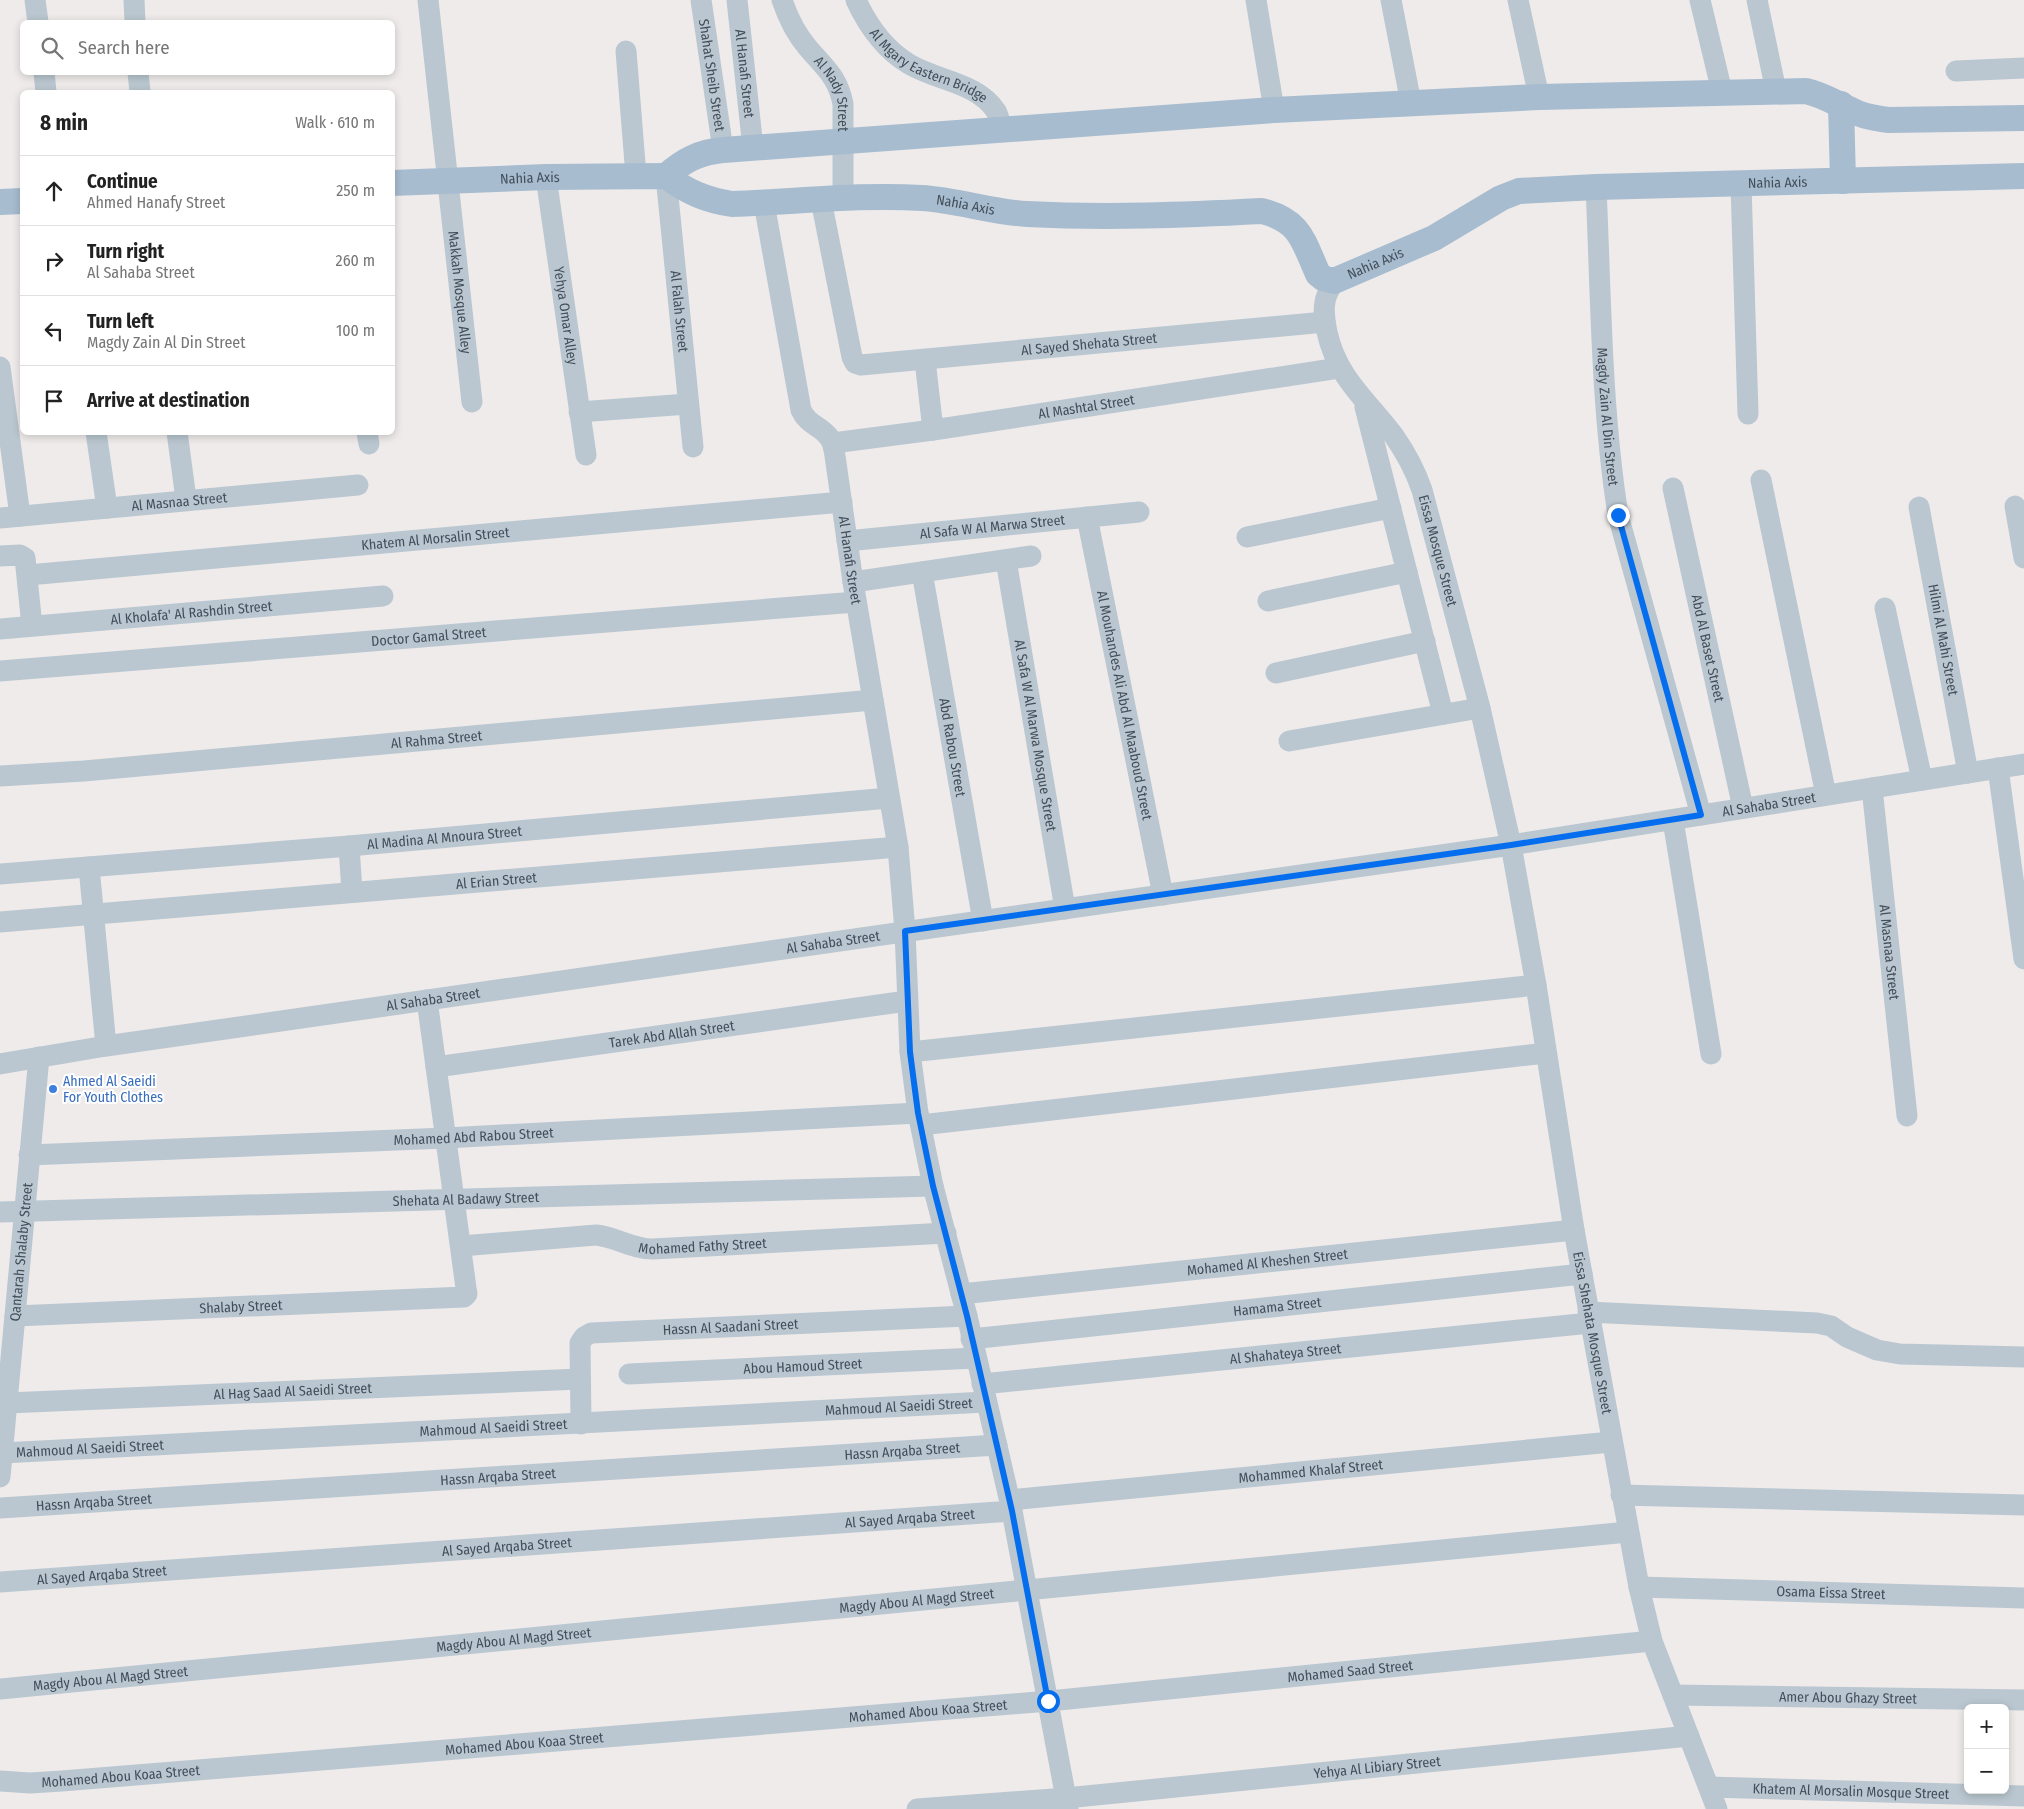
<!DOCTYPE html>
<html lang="en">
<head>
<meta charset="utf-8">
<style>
	:root { --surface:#fff; --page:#f2f2f2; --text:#222; --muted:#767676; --line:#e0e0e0 }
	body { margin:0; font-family:"Fira Sans Condensed",sans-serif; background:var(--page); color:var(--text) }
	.controls { position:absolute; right:15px; bottom:15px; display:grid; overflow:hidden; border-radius:8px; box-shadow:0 2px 8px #0003 }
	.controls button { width:45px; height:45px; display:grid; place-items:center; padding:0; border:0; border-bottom:1px solid var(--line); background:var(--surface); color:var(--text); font:25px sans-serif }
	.stop { position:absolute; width:15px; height:15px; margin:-11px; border:4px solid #056eef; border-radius:50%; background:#fff }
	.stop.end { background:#056eef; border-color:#fff; box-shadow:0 1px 5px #0008 }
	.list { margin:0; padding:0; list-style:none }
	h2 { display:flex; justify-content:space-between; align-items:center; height:65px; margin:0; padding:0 20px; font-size:21px }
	h2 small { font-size:16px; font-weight:400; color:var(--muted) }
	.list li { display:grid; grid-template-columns:32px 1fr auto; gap:15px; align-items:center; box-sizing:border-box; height:70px; padding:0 20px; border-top:1px solid var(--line) }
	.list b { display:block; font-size:19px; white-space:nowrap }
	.list p { margin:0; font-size:16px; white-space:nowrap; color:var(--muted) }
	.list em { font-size:16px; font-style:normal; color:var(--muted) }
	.icon { flex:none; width:28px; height:28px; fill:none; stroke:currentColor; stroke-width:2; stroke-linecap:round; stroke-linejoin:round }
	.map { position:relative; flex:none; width:2024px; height:1809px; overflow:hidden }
	.search { position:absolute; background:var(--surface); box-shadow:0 2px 8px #0003; left:20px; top:20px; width:375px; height:55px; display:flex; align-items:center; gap:12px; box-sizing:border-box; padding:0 18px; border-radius:8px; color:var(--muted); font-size:19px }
	.panel { position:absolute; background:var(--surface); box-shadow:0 2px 8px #0003; left:20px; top:90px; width:375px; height:345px; border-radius:8px }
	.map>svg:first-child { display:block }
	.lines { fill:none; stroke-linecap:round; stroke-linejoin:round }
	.minor { stroke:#bac7d0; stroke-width:21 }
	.major { stroke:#a7bccf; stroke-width:26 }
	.route { stroke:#056eef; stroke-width:6 }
	.shop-dot { fill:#3f7fe0; stroke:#fff; stroke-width:2 }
	.labels { text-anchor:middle; stroke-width:4; stroke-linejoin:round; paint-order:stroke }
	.street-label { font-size:14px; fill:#424f5b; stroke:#fff }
	.shop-label { font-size:14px; fill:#366cbe; stroke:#fff; text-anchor:start }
</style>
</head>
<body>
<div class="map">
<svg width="2024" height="1809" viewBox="0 0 2024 1809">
	<rect width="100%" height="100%" fill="#efebeb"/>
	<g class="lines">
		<g class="minor">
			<path d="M35 0 38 22"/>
			<path d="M134 0 135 22"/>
			<path id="s1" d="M428 0 472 402"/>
			<path id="s2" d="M701 0 723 150"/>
			<path id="s3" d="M737 0 753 148"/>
			<path id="s4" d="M782 0C788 18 796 34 808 48 825 68 838 77 843 104V199"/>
			<path id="s5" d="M856 0C868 26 884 49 909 64 937 81 977 82 996 111 999 116 1000 124 1002 130"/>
			<path d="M1256 0 1274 110"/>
			<path d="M1391 0 1411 103"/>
			<path d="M1518 0 1539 97"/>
			<path d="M1700 0 1722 92"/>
			<path d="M1757 0 1776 91"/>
			<path d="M626 51 636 176"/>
			<path d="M1956 71 2024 68"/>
			<path d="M44 72 46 92"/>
			<path d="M138 72 140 92"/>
			<path id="s6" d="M666 176 693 447"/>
			<path id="s7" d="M546 177 586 455"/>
			<path d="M1741 184 1748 414"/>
			<path id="s8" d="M1596 187C1601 296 1601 407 1618 515L1701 815"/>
			<path id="s9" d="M821 200 852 357 855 363 861 365 1325 322"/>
			<path id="s10" d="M764 203 801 410C808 425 819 425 828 436 833 441 834 449 835 456L853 582 898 847 905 931 910 1052 918 1113 933 1186 967 1316 1012 1511 1068 1809"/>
			<path id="s11" d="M1334 281C1331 287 1326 294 1325 302 1323 312 1325 322 1327 332 1337 378 1367 400 1394 436 1406 453 1415 470 1422 490L1480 708 1511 845 1536 985 1574 1230 1639 1587 1652 1641 1717 1809"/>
			<path d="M925 360 933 430"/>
			<path d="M0 367 20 516"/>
			<path d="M1365 407 1443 714"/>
			<path d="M579 412 688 404"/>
			<path d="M96 432 107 508"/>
			<path d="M177 432 186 499"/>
			<path d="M367 432 369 444"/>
			<path id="s12" d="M833 443 933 430 1339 368"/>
			<path d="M1761 480 1826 795"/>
			<path id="s13" d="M1673 488 1743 808"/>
			<path d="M2015 506 2024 558"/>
			<path id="s14" d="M1919 507 1968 773"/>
			<path id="s15" d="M1087 517 1163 895"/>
			<path id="s16" d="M0 518 358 485"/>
			<path d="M1247 537 1391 508"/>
			<path id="s17" d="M847 541 1139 512"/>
			<path d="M0 556 20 555 25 558 32 626"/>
			<path id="s18" d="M1006 560 1065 909"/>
			<path id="s19" d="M922 572 983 921"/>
			<path id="s20" d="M28 575 842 502"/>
			<path d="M853 582 1031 556"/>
			<path d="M1268 601 1407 572"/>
			<path d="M1885 608 1922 780"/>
			<path id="s21" d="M0 629 383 596"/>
			<path id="s22" d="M0 671 856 602"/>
			<path d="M1276 673 1425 641"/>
			<path d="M1289 741 1480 708"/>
			<path d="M1998 768 2024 959"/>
			<path id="s23" d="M0 776 84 771 873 700"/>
			<path id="s24" d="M1872 788 1907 1116"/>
			<path d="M1673 820 1711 1054"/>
			<path d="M349 846 352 892"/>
			<path d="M89 867 106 1046"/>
			<path id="s25" d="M0 874 349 846 889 798"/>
			<path id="s26" d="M0 922 898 847"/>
			<path d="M910 1052 1536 985"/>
			<path id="s27" d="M0 1064 106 1046 1511 845 2024 764"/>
			<path id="s28" d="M436 1067 907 1001"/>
			<path d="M921 1125 1546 1053"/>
			<path id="s29" d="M29 1155 446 1138 918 1113"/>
			<path id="s30" d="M0 1212 933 1186"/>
			<path id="s31" d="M461 1246 596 1235C616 1237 632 1249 653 1249L946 1233"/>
			<path id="s32" d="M961 1294 1574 1230"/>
			<path d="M1588 1312 1817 1323 1831 1326 1847 1337 1877 1350 1900 1354 2024 1357"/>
			<path id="s33" d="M15 1316 464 1297 467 1294 466 1288 427 1000"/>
			<path id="s34" d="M971 1339 1582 1274"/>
			<path id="s35" d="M629 1374 976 1358"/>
			<path id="s36" d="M982 1384 1590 1323"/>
			<path id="s37" d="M7 1403 580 1379"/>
			<path id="s38" d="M581 1424 580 1343 584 1337 591 1333 967 1316"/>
			<path id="s39" d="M2 1453 986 1402"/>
			<path id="s40" d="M0 1477 39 1057"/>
			<path d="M1621 1495 2024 1505"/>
			<path id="s41" d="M1010 1500 1611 1442"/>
			<path id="s42" d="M0 1508 997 1445"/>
			<path id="s43" d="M0 1582 1012 1511"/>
			<path id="s44" d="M1639 1587 2024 1598"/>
			<path id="s45" d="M0 1689 1628 1532"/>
			<path id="s46" d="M1673 1695 2024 1700"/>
			<path id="s47" d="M0 1781 30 1783 62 1781 1049 1701 1652 1641"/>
			<path id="s48" d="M1709 1787 2024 1796"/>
			<path id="s49" d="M917 1809 1066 1798 1689 1736"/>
		</g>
		<g class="major">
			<path d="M1841 104 1843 181"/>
			<path d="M666 176C684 160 700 152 723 150L1274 110 1539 97 1806 91C1824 95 1837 104 1853 111 1864 117 1876 118 1888 120L2024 118"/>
			<path id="s50" d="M392 183 546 177 666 176C687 192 706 200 732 204 794 202 860 194 922 198 957 200 991 212 1027 214 1106 218 1184 215 1262 211 1301 221 1303 241 1318 274L1323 278 1334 281 1434 238 1501 198 1519 191 1596 187 2024 176"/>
			<path d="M0 202 22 201"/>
		</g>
	</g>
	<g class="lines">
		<path class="route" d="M1048 1701 1012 1511 967 1316 933 1186 918 1113 910 1052 905 931 1511 845 1701 815 1618 515"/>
	</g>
	<circle class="shop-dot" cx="53" cy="1089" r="5"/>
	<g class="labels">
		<g class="street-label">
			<text dy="5" stroke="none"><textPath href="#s5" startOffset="102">Al Mgary Eastern Bridge</textPath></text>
			<text dy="5" stroke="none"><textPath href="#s3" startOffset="74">Al Hanafi Street</textPath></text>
			<text dy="5" stroke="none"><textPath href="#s2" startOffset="76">Shahat Sheib Street</textPath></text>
			<text dy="5" stroke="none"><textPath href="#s4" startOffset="109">Al Nady Street</textPath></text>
			<text dy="5" stroke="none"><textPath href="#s50" startOffset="138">Nahia Axis</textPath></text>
			<text dy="5" stroke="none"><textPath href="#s50" startOffset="1450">Nahia Axis</textPath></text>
			<text dy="5" stroke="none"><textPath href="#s50" startOffset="581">Nahia Axis</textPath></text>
			<text dy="5" stroke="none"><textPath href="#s50" startOffset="1030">Nahia Axis</textPath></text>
			<text dy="5" stroke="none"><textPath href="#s1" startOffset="294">Makkah Mosque Alley</textPath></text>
			<text dy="5" stroke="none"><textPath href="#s6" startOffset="136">Al Falah Street</textPath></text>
			<text dy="5" stroke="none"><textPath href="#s7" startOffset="140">Yehya Omar Alley</textPath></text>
			<text dy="5" stroke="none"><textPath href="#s9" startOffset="402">Al Sayed Shehata Street</textPath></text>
			<text dy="5" stroke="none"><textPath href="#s12" startOffset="256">Al Mashtal Street</textPath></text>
			<text dy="5" stroke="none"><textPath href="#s8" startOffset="230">Magdy Zain Al Din Street</textPath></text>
			<text dy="5" stroke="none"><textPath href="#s16" startOffset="180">Al Masnaa Street</textPath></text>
			<text dy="5" stroke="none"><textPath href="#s17" startOffset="146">Al Safa W Al Marwa Street</textPath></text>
			<text dy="5" stroke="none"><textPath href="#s20" startOffset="409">Khatem Al Morsalin Street</textPath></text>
			<text dy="5" stroke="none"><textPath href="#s11" startOffset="302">Eissa Mosque Street</textPath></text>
			<text dy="5" stroke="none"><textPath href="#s10" startOffset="375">Al Hanafi Street</textPath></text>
			<text dy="5" stroke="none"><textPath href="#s21" startOffset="192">Al Kholafa' Al Rashdin Street</textPath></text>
			<text dy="5" stroke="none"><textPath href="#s22" startOffset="430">Doctor Gamal Street</textPath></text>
			<text dy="5" stroke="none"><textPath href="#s14" startOffset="135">Hilmi Al Mahi Street</textPath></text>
			<text dy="5" stroke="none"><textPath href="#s13" startOffset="164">Abd Al Baset Street</textPath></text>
			<text dy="5" stroke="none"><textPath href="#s15" startOffset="192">Al Mouhandes Ali Abd Al Maaboud Street</textPath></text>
			<text dy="5" stroke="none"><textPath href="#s18" startOffset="178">Al Safa W Al Marwa Mosque Street</textPath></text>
			<text dy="5" stroke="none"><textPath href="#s23" startOffset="438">Al Rahma Street</textPath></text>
			<text dy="5" stroke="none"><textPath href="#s19" startOffset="178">Abd Rabou Street</textPath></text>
			<text dy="5" stroke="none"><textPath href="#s27" startOffset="1788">Al Sahaba Street</textPath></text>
			<text dy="5" stroke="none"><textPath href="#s25" startOffset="446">Al Madina Al Mnoura Street</textPath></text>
			<text dy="5" stroke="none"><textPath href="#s26" startOffset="498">Al Erian Street</textPath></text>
			<text dy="5" stroke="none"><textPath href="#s27" startOffset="842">Al Sahaba Street</textPath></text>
			<text dy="5" stroke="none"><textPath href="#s24" startOffset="165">Al Masnaa Street</textPath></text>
			<text dy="5" stroke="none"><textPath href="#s27" startOffset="438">Al Sahaba Street</textPath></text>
			<text dy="5" stroke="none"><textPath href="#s28" startOffset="238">Tarek Abd Allah Street</textPath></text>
			<text dy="5" stroke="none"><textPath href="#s29" startOffset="445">Mohamed Abd Rabou Street</textPath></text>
			<text dy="5" stroke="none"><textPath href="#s30" startOffset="466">Shehata Al Badawy Street</textPath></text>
			<text dy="5" stroke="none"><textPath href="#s31" startOffset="244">Mohamed Fathy Street</textPath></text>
			<text dy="5" stroke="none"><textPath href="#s40" startOffset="226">Qantarah Shalaby Street</textPath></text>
			<text dy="5" stroke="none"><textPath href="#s32" startOffset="308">Mohamed Al Kheshen Street</textPath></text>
			<text dy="5" stroke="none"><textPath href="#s34" startOffset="308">Hamama Street</textPath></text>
			<text dy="5" stroke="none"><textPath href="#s33" startOffset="226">Shalaby Street</textPath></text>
			<text dy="5" stroke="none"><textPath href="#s38" startOffset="236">Hassn Al Saadani Street</textPath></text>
			<text dy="5" stroke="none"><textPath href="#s11" startOffset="1100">Eissa Shehata Mosque Street</textPath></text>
			<text dy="5" stroke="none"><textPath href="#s36" startOffset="305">Al Shahateya Street</textPath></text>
			<text dy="5" stroke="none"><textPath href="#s35" startOffset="174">Abou Hamoud Street</textPath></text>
			<text dy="5" stroke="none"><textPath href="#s37" startOffset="286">Al Hag Saad Al Saeidi Street</textPath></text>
			<text dy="5" stroke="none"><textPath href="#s39" startOffset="898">Mahmoud Al Saeidi Street</textPath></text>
			<text dy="5" stroke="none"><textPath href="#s39" startOffset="492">Mahmoud Al Saeidi Street</textPath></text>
			<text dy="5" stroke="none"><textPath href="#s39" startOffset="88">Mahmoud Al Saeidi Street</textPath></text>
			<text dy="5" stroke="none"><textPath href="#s42" startOffset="904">Hassn Arqaba Street</textPath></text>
			<text dy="5" stroke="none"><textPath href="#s41" startOffset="302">Mohammed Khalaf Street</textPath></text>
			<text dy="5" stroke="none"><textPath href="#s42" startOffset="499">Hassn Arqaba Street</textPath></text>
			<text dy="5" stroke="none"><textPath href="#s42" startOffset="94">Hassn Arqaba Street</textPath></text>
			<text dy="5" stroke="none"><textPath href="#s43" startOffset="912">Al Sayed Arqaba Street</textPath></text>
			<text dy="5" stroke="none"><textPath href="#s43" startOffset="508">Al Sayed Arqaba Street</textPath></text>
			<text dy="5" stroke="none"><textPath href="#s43" startOffset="102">Al Sayed Arqaba Street</textPath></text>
			<text dy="5" stroke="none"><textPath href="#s44" startOffset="192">Osama Eissa Street</textPath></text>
			<text dy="5" stroke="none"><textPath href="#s45" startOffset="921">Magdy Abou Al Magd Street</textPath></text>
			<text dy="5" stroke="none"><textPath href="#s45" startOffset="516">Magdy Abou Al Magd Street</textPath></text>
			<text dy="5" stroke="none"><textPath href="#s47" startOffset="1355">Mohamed Saad Street</textPath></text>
			<text dy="5" stroke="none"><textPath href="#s45" startOffset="111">Magdy Abou Al Magd Street</textPath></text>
			<text dy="5" stroke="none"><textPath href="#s46" startOffset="175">Amer Abou Ghazy Street</textPath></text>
			<text dy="5" stroke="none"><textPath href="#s47" startOffset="931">Mohamed Abou Koaa Street</textPath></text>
			<text dy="5" stroke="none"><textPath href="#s47" startOffset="526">Mohamed Abou Koaa Street</textPath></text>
			<text dy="5" stroke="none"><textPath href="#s49" startOffset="462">Yehya Al Libiary Street</textPath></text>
			<text dy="5" stroke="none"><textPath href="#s47" startOffset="121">Mohamed Abou Koaa Street</textPath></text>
			<text dy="5" stroke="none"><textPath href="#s48" startOffset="142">Khatem Al Morsalin Mosque Street</textPath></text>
		</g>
		<g class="shop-label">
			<text x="63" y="1086">Ahmed Al Saeidi<tspan x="63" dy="16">For Youth Clothes</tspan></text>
		</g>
	</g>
</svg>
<div class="controls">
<button>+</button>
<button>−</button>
</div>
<div class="stop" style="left:1048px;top:1701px"></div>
<div class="stop end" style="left:1618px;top:515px"></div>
<div class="search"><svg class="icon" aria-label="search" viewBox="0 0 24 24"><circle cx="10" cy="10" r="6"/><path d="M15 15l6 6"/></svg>Search here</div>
<section class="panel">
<h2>8 min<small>Walk · 610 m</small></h2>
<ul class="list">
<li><svg class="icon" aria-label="ahead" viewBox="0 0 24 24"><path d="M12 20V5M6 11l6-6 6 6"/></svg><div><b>Continue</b><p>Ahmed Hanafy Street</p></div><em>250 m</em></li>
<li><svg class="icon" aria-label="right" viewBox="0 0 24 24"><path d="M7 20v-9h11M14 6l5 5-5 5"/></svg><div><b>Turn right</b><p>Al Sahaba Street</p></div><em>260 m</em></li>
<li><svg class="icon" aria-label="left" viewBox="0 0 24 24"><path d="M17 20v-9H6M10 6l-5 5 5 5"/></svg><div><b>Turn left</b><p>Magdy Zain Al Din Street</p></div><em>100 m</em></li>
<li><svg class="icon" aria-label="arrive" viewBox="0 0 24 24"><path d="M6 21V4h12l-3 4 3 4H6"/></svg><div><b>Arrive at destination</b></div></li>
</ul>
</section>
</div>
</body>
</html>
